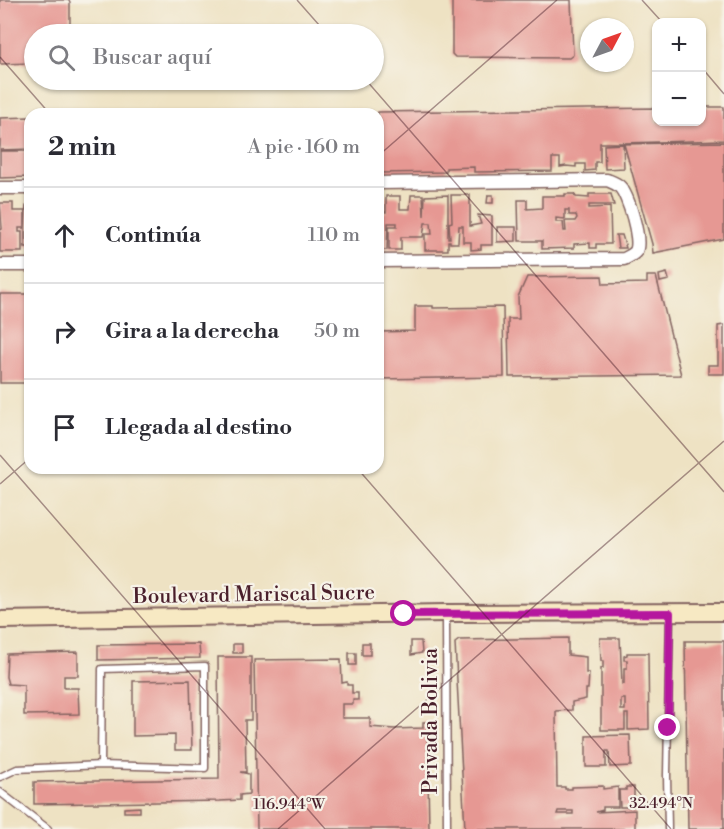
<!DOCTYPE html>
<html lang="es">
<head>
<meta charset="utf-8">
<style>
	:root { --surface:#fff; --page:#f7f7f7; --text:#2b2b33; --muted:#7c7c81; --line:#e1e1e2 }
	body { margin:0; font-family:"Libre Bodoni",serif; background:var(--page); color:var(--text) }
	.controls { position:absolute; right:18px; top:18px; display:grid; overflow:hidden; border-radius:12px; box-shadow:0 2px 4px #0004 }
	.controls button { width:54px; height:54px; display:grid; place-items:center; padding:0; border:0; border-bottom:2px solid var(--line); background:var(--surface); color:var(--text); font:30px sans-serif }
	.compass { position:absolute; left:580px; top:18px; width:54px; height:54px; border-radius:50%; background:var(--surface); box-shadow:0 2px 4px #0004; rotate:49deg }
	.stop { position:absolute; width:18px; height:18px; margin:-14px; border:4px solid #b5179e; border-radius:50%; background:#fff }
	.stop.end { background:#b5179e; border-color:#fff; box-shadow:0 2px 6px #0008 }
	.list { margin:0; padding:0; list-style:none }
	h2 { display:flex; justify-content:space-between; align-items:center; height:78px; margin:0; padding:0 24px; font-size:26px }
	h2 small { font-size:20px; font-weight:400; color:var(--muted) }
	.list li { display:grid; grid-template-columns:39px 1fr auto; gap:18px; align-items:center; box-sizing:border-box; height:96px; padding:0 24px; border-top:2px solid var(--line) }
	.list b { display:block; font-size:22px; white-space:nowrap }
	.list em { font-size:20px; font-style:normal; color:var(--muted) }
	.icon { flex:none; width:33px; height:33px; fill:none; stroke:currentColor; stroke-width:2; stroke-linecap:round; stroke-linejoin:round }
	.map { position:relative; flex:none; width:724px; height:829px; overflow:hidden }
	.search { position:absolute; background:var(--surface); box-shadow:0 2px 4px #0004; left:24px; top:24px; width:360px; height:66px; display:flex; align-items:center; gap:15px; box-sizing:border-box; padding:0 21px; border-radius:33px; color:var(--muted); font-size:22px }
	.panel { position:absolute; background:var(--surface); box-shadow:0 2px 4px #0004; left:24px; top:108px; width:360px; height:366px; border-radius:18px }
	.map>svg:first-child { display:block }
	.building { fill:#e69893; fill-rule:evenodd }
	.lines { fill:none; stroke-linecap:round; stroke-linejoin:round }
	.lane-casing { stroke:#836360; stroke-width:9 }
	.street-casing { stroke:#836360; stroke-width:15 }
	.secondary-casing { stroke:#836360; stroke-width:20 }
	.lane { stroke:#fff; stroke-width:6 }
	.street { stroke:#fff; stroke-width:12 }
	.secondary { stroke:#f7e9c3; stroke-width:16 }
	.route { stroke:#b5179e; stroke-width:8 }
	.ticks { fill:none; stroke:#4a1f2b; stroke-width:1.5; stroke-opacity:0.45 }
	.labels { text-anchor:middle; stroke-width:4.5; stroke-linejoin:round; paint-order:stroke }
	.street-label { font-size:21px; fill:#4a1f2b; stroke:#f7f3e8 }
	.ticks-label { font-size:15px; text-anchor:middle; fill:#4a1f2b; stroke:#f7f3e8; stroke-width:4.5; stroke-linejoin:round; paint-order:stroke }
</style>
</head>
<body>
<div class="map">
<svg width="724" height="829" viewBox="0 0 724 829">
	<rect width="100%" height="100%" fill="#f7f3e8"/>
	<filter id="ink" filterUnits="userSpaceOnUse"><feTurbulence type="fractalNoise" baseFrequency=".0167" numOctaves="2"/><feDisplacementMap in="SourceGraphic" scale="12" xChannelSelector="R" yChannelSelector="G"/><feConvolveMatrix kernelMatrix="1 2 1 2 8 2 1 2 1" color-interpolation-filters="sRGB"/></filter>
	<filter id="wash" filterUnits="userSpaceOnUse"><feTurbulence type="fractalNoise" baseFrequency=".008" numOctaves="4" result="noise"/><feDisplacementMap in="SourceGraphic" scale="24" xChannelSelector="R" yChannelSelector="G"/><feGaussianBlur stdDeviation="1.35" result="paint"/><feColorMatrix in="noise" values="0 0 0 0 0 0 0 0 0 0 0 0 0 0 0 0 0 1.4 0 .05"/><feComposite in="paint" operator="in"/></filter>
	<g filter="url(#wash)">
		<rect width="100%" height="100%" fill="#eee2c3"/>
		<g id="blocks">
			<path class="building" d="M0 0H68L70 2V34H34V63L0 64Z
				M452 0H571L573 55 569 58 455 57 452 54Z
				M702 107H724V140L624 143 623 141V143H600V162H595V170L585 171V164H576V167L566 166 560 167V158H552V171L474 172V167L446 168V172L378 173V112L656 108V122H702Z
				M30 117V149L0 150V118Z
				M724 142V239L653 253 652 244 624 144Z
				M623 144 624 168 605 169 604 145Z
				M0 151H30V177L0 178Z
				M565 194H574L576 197 589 198V194H611L614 205H589V208L610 207 611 244H596V248H590V243L574 244V248L542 249V241H519L518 200H527V209L542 208V196H565ZM565 210H569V215H576L577 218 575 221H565L566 231H564L563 222H556V218L565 219Z
				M411 195H423L424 216 425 196 448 195V238H450L449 223 452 222 451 195H470V226L481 224 478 215 492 216V245H481V249L471 250V242H463V226H459L458 243H450V241H448V250H425V234H432L431 223H425L423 237H401V250H389V226H397V223H388L387 250H378V212H386V196H400V209H410Z
				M488 195H493V203H487Z
				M0 203H13V211H25V228L26 206H30V247H25V228H19V232H22V252H0V230L2 229Z
				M497 227H516V241L497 242Z
				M616 235H622L626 248H618Z
				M667 273 669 280 660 282 659 275Z
				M602 276 603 284 647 283V276H656L681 375 509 377 508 319H519L518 297 527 277Z
				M0 294H30V383H0Z
				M415 306H433V308L503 307 504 377 378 379V325H380V332L415 331Z
				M724 325V374H708V365H718V326Z
				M568 638V655L586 657V673H589L588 689H586V699L572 702V710L556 711 557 787H565V789H572V787L603 786V789L618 787V807H603V810L596 812 635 810V829H465L455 643 459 640ZM558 811H573V814H557Z
				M600 638H620L622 684H624V668H627V660H624V656L627 655V653H648L649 729 628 730V714H625V730H601V668H603V661H601ZM621 699H625V710H621Z
				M411 641H421L422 653 411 655Z
				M685 641H724V829H688Z
				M362 643H370V655H362Z
				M199 644 200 658 98 660V645Z
				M233 644H242V653H233Z
				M78 652V676H64V688H78L79 714 24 715V685L8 684 6 677 7 654Z
				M349 653H356V665H349Z
				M218 657H251V720H245L246 772H240L249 774V794L240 795V800L220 801 34 804V782L219 779Z
				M341 659 342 683 347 682V685H352V693H358V700H353V704H342V718H370V727L394 729 423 728V722H427L429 829H257L254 660Z
				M190 680 192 750H175V735L133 736V681Z
				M630 735 631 766 610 767 609 751H606V767H586V736Z
				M626 787H634V807H620L619 790H626Z
				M140 807V812H124V808Z"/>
		</g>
	</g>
	<g filter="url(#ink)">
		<use href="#blocks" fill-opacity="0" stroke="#836360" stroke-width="1.5"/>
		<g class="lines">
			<defs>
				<path id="lane" d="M446 614 447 829
					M0 777 17 769 101 765 205 768V666L102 669 101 765
					M0 792 48 829
					M668 829 667 775 670 614"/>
				<path id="street" d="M378 183 607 180C612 182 616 183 620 187 628 195 642 240 636 251 633 255 628 257 624 259L378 261
					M0 188H30
					M0 265H30"/>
				<path id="secondary" d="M0 620 446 613 724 612"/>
			</defs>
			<use href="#lane" class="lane-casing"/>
			<use href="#street" class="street-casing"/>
			<use href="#secondary" class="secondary-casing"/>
			<use href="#lane" class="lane"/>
			<use href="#street" class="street"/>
			<use href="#secondary" class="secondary"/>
		</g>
	</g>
	<g class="lines" filter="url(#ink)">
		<path class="route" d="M404 614 670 613 668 728"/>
	</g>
	<path class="ticks" d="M297 0 327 34M642 0 662 22M0 57 50 114M702 68 724 94M366 80 724 492M378 156 557 0M0 455 325 829M357 468 671 829M0 484 30 458M278 829 724 441"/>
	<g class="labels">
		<g class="street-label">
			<text transform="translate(254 594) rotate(-1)" y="7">Boulevard Mariscal Sucre</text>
			<text transform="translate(430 721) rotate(-90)" y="7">Privada Bolivia</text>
		</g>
	</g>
	<g class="ticks-label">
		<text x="661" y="808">32.494°N</text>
		<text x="289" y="809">116.944°W</text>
	</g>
</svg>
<div class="controls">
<button>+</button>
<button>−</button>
</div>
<svg class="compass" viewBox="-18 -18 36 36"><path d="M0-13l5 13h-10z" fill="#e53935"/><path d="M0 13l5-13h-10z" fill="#7c7c81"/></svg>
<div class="stop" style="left:404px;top:614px"></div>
<div class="stop end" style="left:668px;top:728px"></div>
<div class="search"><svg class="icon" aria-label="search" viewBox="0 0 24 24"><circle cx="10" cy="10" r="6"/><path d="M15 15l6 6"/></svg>Buscar aquí</div>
<section class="panel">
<h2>2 min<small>A pie · 160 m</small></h2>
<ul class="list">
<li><svg class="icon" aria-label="ahead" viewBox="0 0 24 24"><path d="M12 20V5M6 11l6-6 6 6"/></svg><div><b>Continúa</b></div><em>110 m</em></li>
<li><svg class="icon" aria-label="right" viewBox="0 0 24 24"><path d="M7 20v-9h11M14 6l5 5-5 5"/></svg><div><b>Gira a la derecha</b></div><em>50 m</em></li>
<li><svg class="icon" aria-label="arrive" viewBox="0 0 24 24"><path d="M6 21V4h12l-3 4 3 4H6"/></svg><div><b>Llegada al destino</b></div></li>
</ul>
</section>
</div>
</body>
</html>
